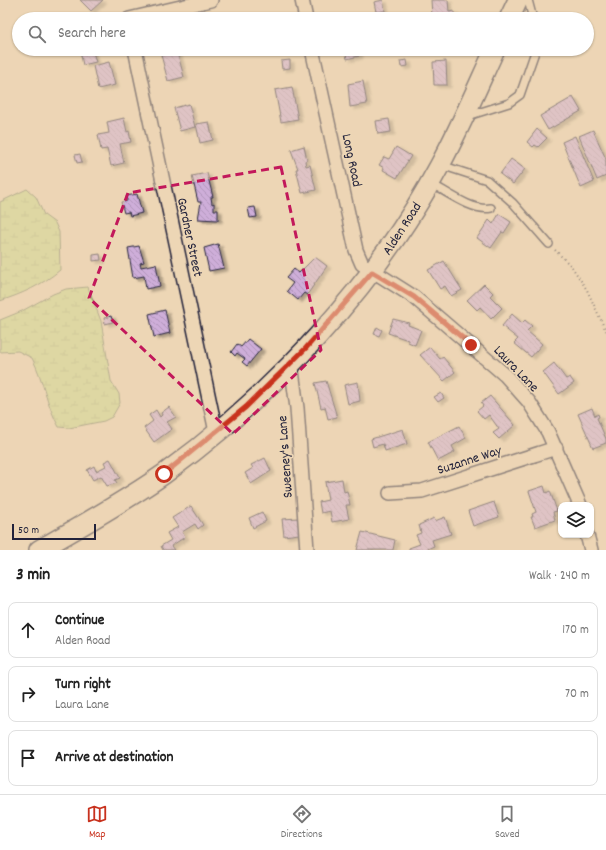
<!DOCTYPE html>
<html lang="en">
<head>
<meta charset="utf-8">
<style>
	:root { --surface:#fff; --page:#f6f6f6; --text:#222; --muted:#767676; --line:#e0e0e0; --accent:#c8321e }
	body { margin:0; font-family:Dekko,sans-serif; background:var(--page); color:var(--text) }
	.controls { position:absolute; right:12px; bottom:12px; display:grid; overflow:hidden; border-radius:8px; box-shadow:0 1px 3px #0004 }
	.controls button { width:36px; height:36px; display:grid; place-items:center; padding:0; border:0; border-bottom:1px solid var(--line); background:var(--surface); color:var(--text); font:20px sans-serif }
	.scale { position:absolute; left:12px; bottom:10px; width:84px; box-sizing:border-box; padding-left:4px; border:2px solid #22223b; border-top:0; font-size:11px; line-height:14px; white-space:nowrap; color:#22223b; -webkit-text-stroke:3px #edd6b5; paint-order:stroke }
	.stop { position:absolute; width:12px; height:12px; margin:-9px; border:3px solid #c8321e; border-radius:50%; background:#fff }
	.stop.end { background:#c8321e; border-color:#fff; box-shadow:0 1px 4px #0008 }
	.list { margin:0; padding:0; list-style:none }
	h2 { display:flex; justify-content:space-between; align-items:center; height:52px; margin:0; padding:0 16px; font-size:17px }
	h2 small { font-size:13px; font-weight:400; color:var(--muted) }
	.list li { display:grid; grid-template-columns:26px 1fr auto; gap:12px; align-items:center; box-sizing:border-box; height:56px; margin:0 8px 8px; padding:0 8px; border:1px solid var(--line); border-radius:8px }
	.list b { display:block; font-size:15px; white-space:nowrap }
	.list p { margin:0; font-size:13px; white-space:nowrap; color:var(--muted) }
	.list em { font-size:13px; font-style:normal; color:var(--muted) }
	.icon { flex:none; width:22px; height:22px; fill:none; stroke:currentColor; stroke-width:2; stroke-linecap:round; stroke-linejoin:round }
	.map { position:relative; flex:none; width:606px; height:550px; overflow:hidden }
	.search { position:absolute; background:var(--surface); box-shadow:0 1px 3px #0004; left:12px; right:12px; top:12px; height:44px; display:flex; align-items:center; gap:10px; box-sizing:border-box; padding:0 14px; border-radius:22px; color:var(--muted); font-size:15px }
	.sheet { height:244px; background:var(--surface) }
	nav { display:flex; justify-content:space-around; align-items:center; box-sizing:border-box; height:56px; border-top:1px solid var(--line); background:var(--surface); font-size:11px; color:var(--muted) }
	nav a { display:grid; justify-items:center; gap:2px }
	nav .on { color:var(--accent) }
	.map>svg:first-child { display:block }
	.wetland { fill:url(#wetland-marsh); stroke:#777e64 }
	.building { fill:url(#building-back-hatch); stroke:#22223b; filter:url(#shadow) }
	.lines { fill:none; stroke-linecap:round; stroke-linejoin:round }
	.service-casing { stroke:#22223b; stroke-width:10 }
	.minor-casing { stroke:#22223b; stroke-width:16 }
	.secondary-casing { stroke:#22223b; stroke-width:22 }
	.path { stroke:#22223b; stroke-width:2; stroke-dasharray:1 3; stroke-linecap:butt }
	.service { stroke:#edd6b5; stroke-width:7 }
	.minor { stroke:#edd6b5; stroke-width:13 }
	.secondary { stroke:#edd6b5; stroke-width:19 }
	.route { stroke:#c8321e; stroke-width:5 }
	.marked { fill:none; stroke:#c2185b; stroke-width:3; stroke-dasharray:8 5; stroke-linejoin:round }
	.labels { text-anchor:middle; stroke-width:3.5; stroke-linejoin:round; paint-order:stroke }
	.street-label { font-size:14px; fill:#22223b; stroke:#edd6b5 }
</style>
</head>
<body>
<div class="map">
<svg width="606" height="550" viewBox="0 0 606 550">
	<defs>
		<pattern id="wetland-marsh" width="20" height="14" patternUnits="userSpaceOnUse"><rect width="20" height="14" fill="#ccda8e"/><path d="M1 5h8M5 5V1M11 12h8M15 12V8" fill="none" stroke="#afbb7b"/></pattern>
		<pattern id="building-back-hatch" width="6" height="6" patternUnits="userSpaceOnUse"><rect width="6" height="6" fill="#ceaed9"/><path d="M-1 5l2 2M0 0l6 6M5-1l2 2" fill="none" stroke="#b195bb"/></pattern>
		<filter id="shadow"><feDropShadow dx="4" dy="2.5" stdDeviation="1" flood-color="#0004"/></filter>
	</defs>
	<rect width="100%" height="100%" fill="#edd6b5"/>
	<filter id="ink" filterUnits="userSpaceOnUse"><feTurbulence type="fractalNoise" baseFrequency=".025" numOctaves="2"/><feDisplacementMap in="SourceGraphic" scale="8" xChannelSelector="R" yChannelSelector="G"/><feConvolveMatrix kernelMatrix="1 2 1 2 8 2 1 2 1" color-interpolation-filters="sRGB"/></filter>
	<g filter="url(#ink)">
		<path class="wetland" d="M27 189 36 197 44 215 55 223 59 232 60 270C42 285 22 294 0 301V202Z
			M88 287 101 321 111 381 119 394 120 403 112 417 104 421 69 428 59 427C46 404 44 381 32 358L18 351 0 352V320L22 311 53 294 66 289Z"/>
		<path class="building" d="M80 0H103L91 11Z
			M383 0 385 11 376 12 374 2Z
			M431 0H448L449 12 454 11V19H435V15L432 16Z
			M350 14 351 19H336V17Z
			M92 49 96 62 83 65 80 51Z
			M345 49H358L359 56 347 59Z
			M177 51 184 77 168 81 161 55Z
			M290 60V68L282 69 281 61Z
			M407 60 408 66 401 67 400 61Z
			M446 61 447 85H434L433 62Z
			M109 62 115 85 98 89 93 66Z
			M363 81 367 104 350 107 348 84Z
			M292 87 298 119 281 122 275 90Z
			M573 97 581 111 548 130 540 116Z
			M189 104 195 127 180 131 174 108Z
			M124 118 127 132 129 131 131 142 120 144 124 163 111 166 107 149 101 150 98 135 109 133 107 122Z
			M389 119 391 132 378 134 376 121Z
			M209 122 213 140 200 143 196 124Z
			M537 129 547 138 538 147 535 145 533 147 527 142Z
			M593 130 606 159V176L597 180 579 136Z
			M575 136 594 182 581 188 562 142Z
			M304 146 307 160 305 161 306 166 310 165 316 190 302 193 296 169H298L291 150Z
			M396 147 411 156 397 178 383 170 384 168 379 165 384 157 389 159Z
			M80 154 82 162 77 163 75 155Z
			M511 159 525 169 513 184 500 174Z
			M207 173 213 197H211L212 204 214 203V210H218V220L198 219 201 202H198L192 176Z
			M137 194 142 213 130 216 129 212 124 213 121 202 127 201 126 196Z
			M255 207 257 217 250 218 248 208Z
			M499 214 511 222 504 233 502 232 491 248 477 238 489 220 493 224Z
			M218 244 224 268 209 271 204 248Z
			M139 246 144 262 140 263 141 267 156 264 160 286 146 289 144 276 133 278 128 248Z
			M100 254 101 260 93 261V255Z
			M315 257 327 266 307 295 304 293 298 300 287 291 293 283 286 278 294 269 299 273Z
			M444 261 462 290 451 296 445 286 440 289 428 270Z
			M484 284 493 293 490 296 502 308 491 319 480 307 477 310 467 300Z
			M165 310 170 333 154 337 149 314Z
			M512 314 522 323 525 320 532 326 527 331 542 344 531 357 514 343 518 339 502 326Z
			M111 316 113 322 105 324 104 318Z
			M393 319 409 323 408 325 421 330 415 345 408 342V340L388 333Z
			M377 327 382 330 379 336 374 334Z
			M248 339 261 349 247 366 242 362 245 359 237 353 235 356 231 352 237 344 241 347Z
			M430 347 440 359 443 357 455 372 444 381 420 355Z
			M554 363 566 379 570 377 574 383 559 394 543 372Z
			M326 381 337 417 328 419 325 407 321 408 315 383Z
			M358 382 360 401 348 404 344 385Z
			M441 393 444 398 438 402 434 397Z
			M490 396 515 425 499 439 493 433 499 429 489 415 484 419 477 411 483 406 481 403Z
			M169 407 176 417 167 422 172 429 154 442 144 428 153 421 149 415 156 410 160 417 162 415 161 413Z
			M592 408 595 416 598 414 599 417 597 418 606 439V443L593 448 578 414Z
			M459 426 466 438 452 446 455 452 438 461 428 442Z
			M403 429 407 444 385 451 383 444 373 447 371 439Z
			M265 458 271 471 251 484 245 473 253 468 251 465Z
			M110 459 120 478 115 480 117 483 107 486 101 476 93 480 87 470 94 466 96 471 106 466 104 462Z
			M342 479 344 492 347 491 350 505H346L349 519 332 522 330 511 321 513 319 502 328 500 325 482Z
			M544 486 546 493 550 491 557 511 553 512 555 520 535 527 531 517H533L532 514 536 512 529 491Z
			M494 502 499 517 473 526 468 511Z
			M191 506 203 525 198 529 195 524 182 532 185 537 171 546 174 550H163L161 546 171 540 167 533 178 527 172 518Z
			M262 512 266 521 253 528 249 518Z
			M445 517 451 534 432 540 434 546 425 550H409V548L420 544 416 535 421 533 419 525 434 518 435 521Z
			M298 518 299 534 284 536 282 519Z
			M362 532 395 540 393 550H357Z"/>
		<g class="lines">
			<defs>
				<path id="service" d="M528 0 533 19
					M468 116 509 103 520 95 536 49
					M441 165 487 180 513 203 549 244
					M430 183C447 192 473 212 491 208"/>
				<path id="minor" d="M302 0 306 19
					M129 19 211 0
					M135 49 216 432
					M312 49 356 250 362 264 414 297 505 375 529 402 548 432 580 505
					M291 363 297 408 307 550
					M390 493 422 491 556 448
					M587 535 591 550"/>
				<path id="secondary" d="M509 19 518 0
					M39 550C81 526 124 502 164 474 273 395 376 285 440 165 460 128 477 88 495 49"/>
			</defs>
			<use href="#service" class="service-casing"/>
			<use href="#minor" class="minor-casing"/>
			<use href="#secondary" class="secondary-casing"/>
			<path class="path" d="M555 250 572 267 587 290 606 331"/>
			<use href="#service" class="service"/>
			<use href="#minor" class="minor"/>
			<use href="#secondary" class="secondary"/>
		</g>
	</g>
	<g class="lines" filter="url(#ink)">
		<path class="route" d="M164 474 246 407 306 348 372 272 414 297 471 345"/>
	</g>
	<path d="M0 0H606V550H0ZM281 167 321 350 233 434 89 298 128 193Z" fill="#edd6b5" fill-opacity=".55" fill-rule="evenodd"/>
	<path class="marked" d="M281 167 321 350 233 434 89 298 128 193Z"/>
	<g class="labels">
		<g class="street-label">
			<text transform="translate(353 160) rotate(78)" y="5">Long Road</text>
			<text transform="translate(401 228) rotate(-57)" y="5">Alden Road</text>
			<text transform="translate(191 237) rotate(78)" y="5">Gardner Street</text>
			<text transform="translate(517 368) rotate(46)" y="5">Laura Lane</text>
			<text transform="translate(284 457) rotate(-94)" y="5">Sweeney's Lane</text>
			<text transform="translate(469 459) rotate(-18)" y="5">Suzanne Way</text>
		</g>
	</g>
</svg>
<div class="controls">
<button><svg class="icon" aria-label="layers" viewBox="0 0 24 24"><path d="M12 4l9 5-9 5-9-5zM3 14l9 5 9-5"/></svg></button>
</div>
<div class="scale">50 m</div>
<div class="stop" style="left:164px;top:474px"></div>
<div class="stop end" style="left:471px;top:345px"></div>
<div class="search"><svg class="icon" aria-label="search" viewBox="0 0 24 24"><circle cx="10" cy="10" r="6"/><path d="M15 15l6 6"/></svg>Search here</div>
</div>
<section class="sheet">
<h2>3 min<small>Walk · 240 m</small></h2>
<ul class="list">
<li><svg class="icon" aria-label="ahead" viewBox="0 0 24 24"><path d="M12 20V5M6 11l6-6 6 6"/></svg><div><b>Continue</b><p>Alden Road</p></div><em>170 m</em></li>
<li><svg class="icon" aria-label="right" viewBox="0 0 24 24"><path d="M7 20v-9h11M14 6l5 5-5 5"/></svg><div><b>Turn right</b><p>Laura Lane</p></div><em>70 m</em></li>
<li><svg class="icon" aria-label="arrive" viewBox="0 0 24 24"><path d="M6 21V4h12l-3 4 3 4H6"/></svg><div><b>Arrive at destination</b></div></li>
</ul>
</section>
<nav>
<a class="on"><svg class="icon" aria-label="map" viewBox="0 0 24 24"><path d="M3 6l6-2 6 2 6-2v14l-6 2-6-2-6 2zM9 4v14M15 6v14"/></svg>Map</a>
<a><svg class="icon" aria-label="directions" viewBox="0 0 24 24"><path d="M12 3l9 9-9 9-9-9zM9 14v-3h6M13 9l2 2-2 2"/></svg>Directions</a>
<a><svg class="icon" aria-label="saved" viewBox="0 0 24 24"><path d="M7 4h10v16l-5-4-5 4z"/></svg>Saved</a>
</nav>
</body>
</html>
